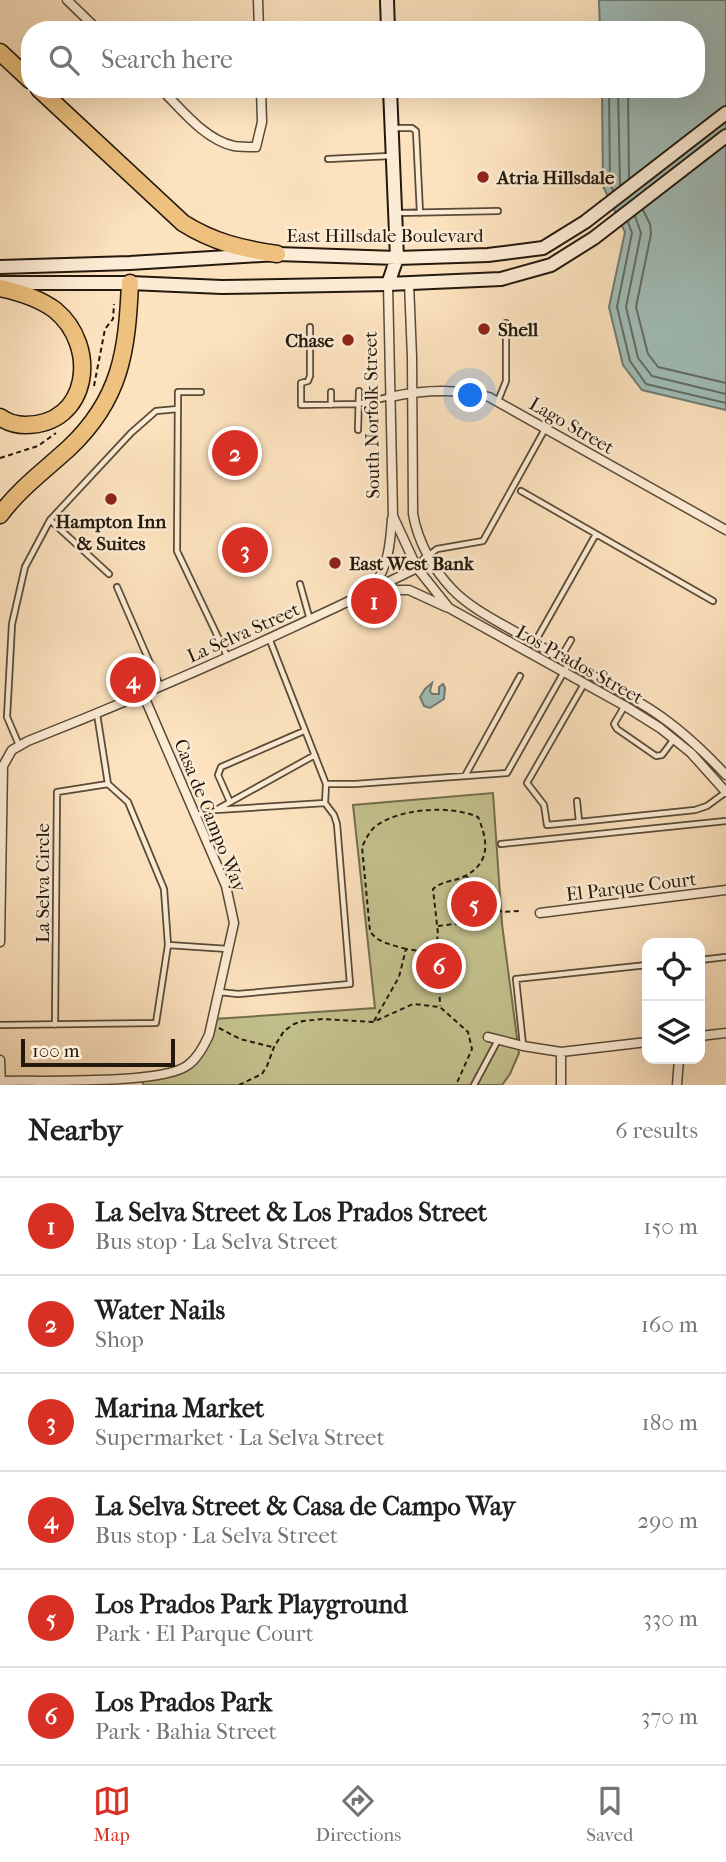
<!DOCTYPE html>
<html lang="en">
<head>
<meta charset="utf-8">
<style>
	:root { --surface:#fff; --page:#f2f2f2; --text:#202124; --muted:#757577; --line:#e0e0e0; --accent:#d93025 }
	body { margin:0; font-family:"IM FELL French Canon",serif; background:var(--page); color:var(--text) }
	.controls { position:absolute; right:21px; bottom:21px; display:grid; overflow:hidden; border-radius:14px; box-shadow:0 7px 28px #0002 }
	.controls button { width:63px; height:63px; display:grid; place-items:center; padding:0; border:0; border-bottom:2px solid var(--line); background:var(--surface); color:var(--text); font:35px sans-serif }
	.scale { position:absolute; left:21px; bottom:18px; width:154px; box-sizing:border-box; padding-left:7px; border:4px solid #23190c; border-top:0; font-size:19px; line-height:24px; white-space:nowrap; color:#23190c; -webkit-text-stroke:5px #fdecd5; paint-order:stroke }
	.you { position:absolute; left:471px; top:396px; width:24px; height:24px; margin:-18px; border:5px solid #fff; border-radius:50%; background:#1a73e8; box-shadow:0 0 0 10px #1a73e833 }
	.badge { display:grid; place-items:center; width:46px; height:46px; border-radius:50%; background:var(--accent); color:#fff; font-size:23px; font-weight:700 }
	.pin { position:absolute; translate:-50% -50%; border:4px solid #fff; box-shadow:0 2px 7px #0006 }
	.list { margin:0; padding:0; list-style:none }
	h2 { display:flex; justify-content:space-between; align-items:center; height:91px; margin:0; padding:0 28px; font-size:30px }
	h2 small { font-size:23px; font-weight:400; color:var(--muted) }
	.list li { display:grid; grid-template-columns:46px 1fr auto; gap:21px; align-items:center; box-sizing:border-box; height:98px; padding:0 28px; border-top:2px solid var(--line) }
	.list b { display:block; font-size:26px; white-space:nowrap }
	.list p { margin:0; font-size:23px; white-space:nowrap; color:var(--muted) }
	.list em { font-size:23px; font-style:normal; color:var(--muted) }
	.icon { flex:none; width:38px; height:38px; fill:none; stroke:currentColor; stroke-width:2; stroke-linecap:round; stroke-linejoin:round }
	.map { position:relative; flex:none; width:726px; height:1085px; overflow:hidden }
	.search { position:absolute; background:var(--surface); box-shadow:0 7px 28px #0002; left:21px; right:21px; top:21px; height:77px; display:flex; align-items:center; gap:18px; box-sizing:border-box; padding:0 24px; border-radius:28px; color:var(--muted); font-size:26px }
	.sheet { height:679px; background:var(--surface) }
	nav { display:flex; justify-content:space-around; align-items:center; box-sizing:border-box; height:98px; border-top:2px solid var(--line); background:var(--surface); font-size:19px; color:var(--muted) }
	nav a { display:grid; justify-items:center; gap:4px }
	nav .on { color:var(--accent) }
	.map>svg:first-child { display:block }
	.green { fill:#c4c28e; stroke:#746e4d; stroke-width:2 }
	.water { fill:#a0bdb8; stroke:#6e7b73; stroke-width:2 }
	.lines { fill:none; stroke-linecap:round; stroke-linejoin:round }
	.shore { stroke:#626b62; stroke-width:2 }
	.service-casing { stroke:#594b38; stroke-width:8 }
	.minor-casing { stroke:#594b38; stroke-width:11 }
	.secondary-casing { stroke:#23190c; stroke-width:16 }
	.motorway-casing { stroke:#23190c; stroke-width:19 }
	.path { stroke:#23190c; stroke-width:2; stroke-dasharray:5 3.5; stroke-linecap:butt }
	.service { stroke:#fdecd5; stroke-width:4.5 }
	.minor { stroke:#fdecd5; stroke-width:8 }
	.secondary { stroke:#fdecd5; stroke-width:12 }
	.motorway { stroke:#eec17f; stroke-width:16 }
	.poi-dot { fill:#8f2418; stroke:#fdecd5; stroke-width:2.5 }
	.labels { text-anchor:middle; stroke-width:5; stroke-linejoin:round; paint-order:stroke }
	.poi-label { font-size:19px; font-weight:bold; fill:#23190c; stroke:#fdecd5; text-anchor:start }
	.street-label { font-size:19px; fill:#23190c; stroke:#fdecd5 }
</style>
</head>
<body>
<div class="map">
<svg width="726" height="1085" viewBox="0 0 726 1085">
	<rect width="100%" height="100%" fill="#fce2be"/>
	<filter id="stains"><feTurbulence type="fractalNoise" baseFrequency=".00286" numOctaves="4"/><feColorMatrix values="0 0 0 0 .2 0 0 0 0 .09 0 0 0 0 .02 0 0 0 .5 -.17"/></filter>
	<radialGradient id="worn" r=".72"><stop offset=".6" stop-color="#630" stop-opacity="0"/><stop offset="1" stop-color="#630" stop-opacity=".3"/></radialGradient>
	<path class="green" d="M493 793 502 924 519 1053 510 1074 502 1085H143V1078L188 1067 214 1019 375 1008 353 805Z"/>
	<path class="water" d="M599 0H726V410L642 390 623 365 609 307 625 232 603 186 602 89H696V30H600Z
		M432 683 430 691 432 694H439V687L443 684 445 688 444 699 430 708 424 706 420 697 425 689Z"/>
	<g class="lines">
		<path class="shore" d="M609 89 610 184 613 190
			M618 89 620 185
			M628 89 629 178
			M643 210 650 224 651 234 636 307 648 354 658 367 726 383
			M635 216 641 233 626 307 638 358 652 376 726 394
			M628 222 632 233 617 307 630 361 646 384 726 403"/>
		<defs>
			<path id="service" d="M393 128H412L416 131 420 213
				M328 159 390 156
				M396 213 498 211
				M310 327V376L308 381 301 383V405L358 404 389 397
				M201 392H178L177 551 227 656
				M331 392V405
				M498 401 506 381V323
				M358 430 359 391
				M521 491 713 601
				M428 556 437 549 483 541 545 429
				M109 574 50 520 131 433 156 411 178 409
				M300 584 310 620
				M117 587 160 686
				M269 638 326 784H355L507 773 569 663
				M535 642 596 534
				M561 657 571 640
				M120 675 131 699
				M624 707 614 724 617 729 656 756 662 755 674 739
				M19 745 7 717 12 624 25 567 50 520
				M315 755 216 810 325 803 326 784
				M465 776 520 676
				M577 801 579 822 695 810 707 806 726 792
				M230 802 218 775 221 767 304 731
				M197 815 215 810
				M579 822 547 825 544 805 527 783 584 684
				M501 844 726 821
				M168 945 228 949
				M700 960 726 957
				M219 992 238 994 350 984 337 824 334 815 325 803
				M0 1025 156 1023 168 945 164 889 128 802 108 784 97 714
				M55 1025 57 792 108 784
				M523 1045 516 979 647 965
				M474 1085 498 1040"/>
			<path id="minor" d="M67 0 98 30
				M258 0 259 30
				M161 89C181 109 205 140 234 146 241 147 249 147 256 147L262 122 261 89
				M409 283 412 357 413 514C418 542 433 569 452 589 470 608 497 621 519 634 559 657 600 679 640 703 673 722 700 747 726 775
				M388 284 393 516 417 568 449 608 625 706 660 728 691 753 726 792
				M390 397C423 390 456 388 489 397L726 530
				M373 589C388 564 390 548 392 519
				M376 590H409L446 607
				M540 913 726 890
				M0 942 3 766 12 750 28 741C160 689 290 631 417 568L428 556
				M700 1036 726 1033
				M488 1037 523 1046 561 1052 647 1042
				M0 1060 1 1085
				M1 1081C38 1080 163 1085 188 1065 198 1058 204 1046 209 1035L234 923 226 886 143 694
				M561 1085V1052
				M677 1085 679 1059"/>
			<path id="secondary" d="M387 0 388 30
				M0 267 130 263 277 254 397 258 488 255 543 248 585 222 726 113
				M0 283H130L222 287 388 284 501 279 551 265 594 238 726 136
				M388 284 397 258 390 89"/>
			<path id="motorway" d="M0 52 30 80
				M39 89 183 223C213 242 242 249 277 254
				M0 288C19 292 39 298 55 310 99 346 90 425 25 425 17 425 7 422 0 417
				M0 515C19 489 45 470 69 448 121 399 127 351 130 283"/>
		</defs>
		<use href="#service" class="service-casing"/>
		<use href="#minor" class="minor-casing"/>
		<use href="#secondary" class="secondary-casing"/>
		<use href="#motorway" class="motorway-casing"/>
		<path class="path" d="M94 386 105 329 113 319 114 304
			M0 458 38 446 56 433
			M466 877C484 883 496 887 493 908L503 912 520 911
			M438 926 478 921 489 915 492 909
			M406 949C393 945 377 943 370 931L362 847C366 839 369 831 377 825 403 808 450 805 478 817 488 841 491 862 465 876 454 882 443 880 433 889L438 934 435 953
			M374 1021 399 977 406 949 435 953 439 975 440 1006
			M219 1028 240 1039 272 1047
			M239 1085 262 1074 267 1066 274 1047 284 1031 294 1024 303 1021 323 1019 373 1022 413 1004 440 1007 468 1032 472 1049 456 1085"/>
		<use href="#service" class="service"/>
		<use href="#minor" class="minor"/>
		<use href="#secondary" class="secondary"/>
		<use href="#motorway" class="motorway"/>
	</g>
	<g class="poi-dot">
		<circle cx="483" cy="177" r="7"/>
		<circle cx="484" cy="329" r="7"/>
		<circle cx="348" cy="340" r="7"/>
		<circle cx="111" cy="499" r="7"/>
		<circle cx="335" cy="563" r="7"/>
	</g>
	<g class="labels">
		<g class="poi-label">
			<text x="497" y="184">Atria Hillsdale</text>
			<text x="498" y="336">Shell</text>
			<text x="334" y="347" text-anchor="end">Chase</text>
			<text x="111" y="528" text-anchor="middle">Hampton Inn<tspan x="111" dy="22">&amp; Suites</tspan></text>
			<text x="349" y="570">East West Bank</text>
		</g>
		<g class="street-label">
			<text x="385" y="242">East Hillsdale Boulevard</text>
			<text transform="translate(371 415) rotate(-91)" y="7">South Norfolk Street</text>
			<text transform="translate(572 425) rotate(30)" y="7">Lago Street</text>
			<text transform="translate(243 632) rotate(-24)" y="7">La Selva Street</text>
			<text transform="translate(580 664) rotate(29)" y="7">Los Prados Street</text>
			<text transform="translate(211 815) rotate(68)" y="7">Casa de Campo Way</text>
			<text transform="translate(42 883) rotate(-90)" y="7">La Selva Circle</text>
			<text transform="translate(631 886) rotate(-7)" y="7">El Parque Court</text>
		</g>
	</g>
	<rect width="100%" height="100%" filter="url(#stains)"/>
	<rect width="100%" height="100%" fill="url(#worn)"/>
</svg>
<div class="controls">
<button><svg class="icon" aria-label="locate" viewBox="0 0 24 24"><circle cx="12" cy="12" r="6"/><path d="M12 2v4M12 18v4M2 12h4M18 12h4"/></svg></button>
<button><svg class="icon" aria-label="layers" viewBox="0 0 24 24"><path d="M12 4l9 5-9 5-9-5zM3 14l9 5 9-5"/></svg></button>
</div>
<div class="scale">100 m</div>
<div class="you"></div>
<div class="pin badge" style="left:374px;top:601px">1</div>
<div class="pin badge" style="left:235px;top:453px">2</div>
<div class="pin badge" style="left:245px;top:550px">3</div>
<div class="pin badge" style="left:133px;top:680px">4</div>
<div class="pin badge" style="left:474px;top:904px">5</div>
<div class="pin badge" style="left:439px;top:966px">6</div>
<div class="search"><svg class="icon" aria-label="search" viewBox="0 0 24 24"><circle cx="10" cy="10" r="6"/><path d="M15 15l6 6"/></svg>Search here</div>
</div>
<section class="sheet">
<h2>Nearby<small>6 results</small></h2>
<ul class="list">
<li><span class="badge">1</span><div><b>La Selva Street &amp; Los Prados Street</b><p>Bus stop · La Selva Street</p></div><em>150 m</em></li>
<li><span class="badge">2</span><div><b>Water Nails</b><p>Shop</p></div><em>160 m</em></li>
<li><span class="badge">3</span><div><b>Marina Market</b><p>Supermarket · La Selva Street</p></div><em>180 m</em></li>
<li><span class="badge">4</span><div><b>La Selva Street &amp; Casa de Campo Way</b><p>Bus stop · La Selva Street</p></div><em>290 m</em></li>
<li><span class="badge">5</span><div><b>Los Prados Park Playground</b><p>Park · El Parque Court</p></div><em>330 m</em></li>
<li><span class="badge">6</span><div><b>Los Prados Park</b><p>Park · Bahia Street</p></div><em>370 m</em></li>
</ul>
</section>
<nav>
<a class="on"><svg class="icon" aria-label="map" viewBox="0 0 24 24"><path d="M3 6l6-2 6 2 6-2v14l-6 2-6-2-6 2zM9 4v14M15 6v14"/></svg>Map</a>
<a><svg class="icon" aria-label="directions" viewBox="0 0 24 24"><path d="M12 3l9 9-9 9-9-9zM9 14v-3h6M13 9l2 2-2 2"/></svg>Directions</a>
<a><svg class="icon" aria-label="saved" viewBox="0 0 24 24"><path d="M7 4h10v16l-5-4-5 4z"/></svg>Saved</a>
</nav>
</body>
</html>
